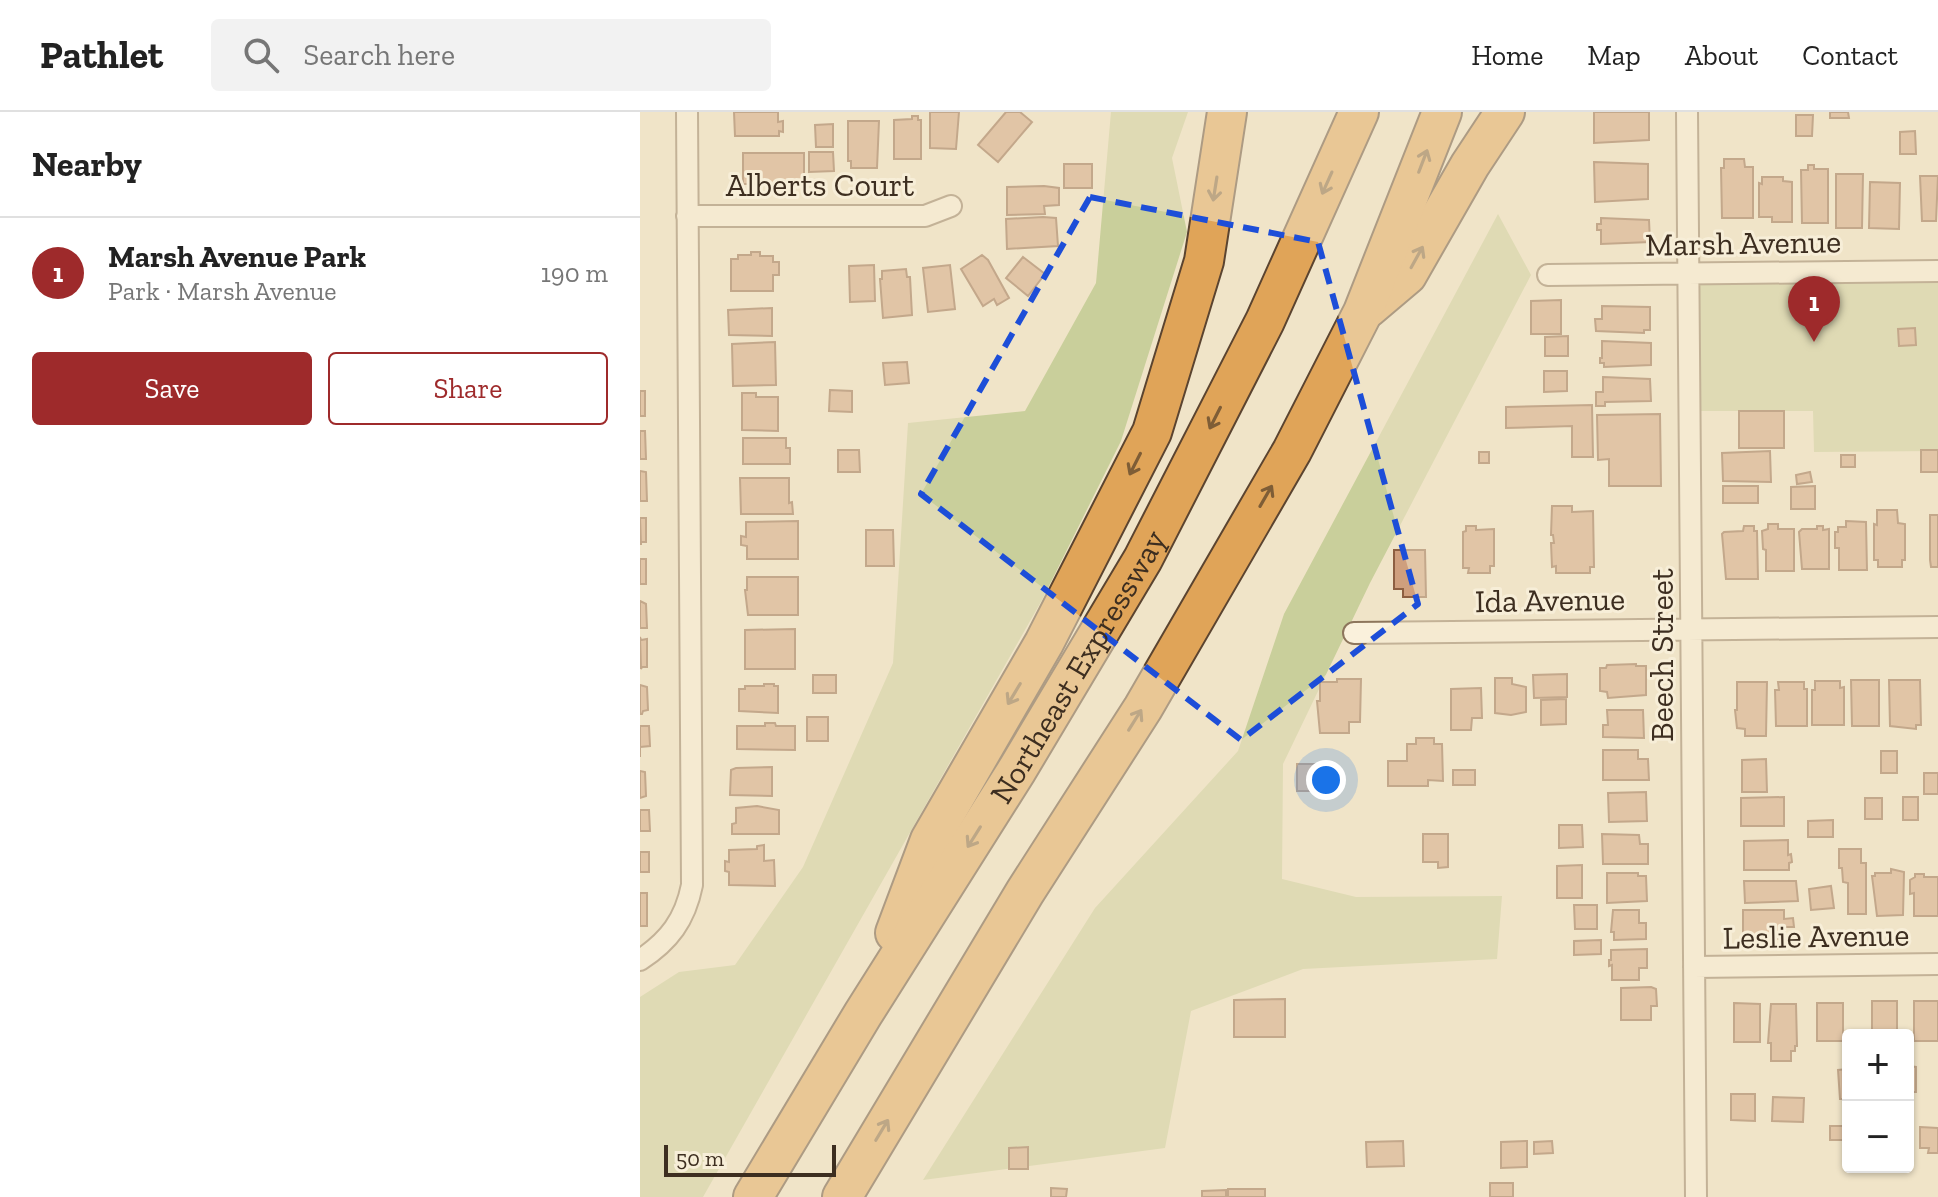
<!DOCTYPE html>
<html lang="en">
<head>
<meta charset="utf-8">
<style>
	:root { --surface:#fff; --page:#f2f2f2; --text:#222; --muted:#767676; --line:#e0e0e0; --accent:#9e2a2b }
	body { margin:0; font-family:"Zilla Slab",serif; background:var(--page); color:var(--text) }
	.controls { position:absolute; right:24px; bottom:24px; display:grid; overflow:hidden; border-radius:8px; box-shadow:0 2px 6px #0004 }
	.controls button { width:72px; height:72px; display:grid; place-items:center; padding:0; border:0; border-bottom:2px solid var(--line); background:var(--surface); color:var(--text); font:40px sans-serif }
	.scale { position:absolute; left:24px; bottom:20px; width:172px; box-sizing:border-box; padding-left:8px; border:4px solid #3d2e20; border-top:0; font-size:22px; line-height:28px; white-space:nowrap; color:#3d2e20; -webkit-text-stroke:6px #f7eed8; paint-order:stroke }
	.you { position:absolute; left:686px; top:668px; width:28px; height:28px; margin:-20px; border:6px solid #fff; border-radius:50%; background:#1a73e8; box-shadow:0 0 0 12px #1a73e833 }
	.badge { display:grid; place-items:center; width:52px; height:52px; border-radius:50%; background:var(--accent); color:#fff; font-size:26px; font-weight:700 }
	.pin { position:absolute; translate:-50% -66px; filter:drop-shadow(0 2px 4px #0008) }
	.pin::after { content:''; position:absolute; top:42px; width:28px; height:24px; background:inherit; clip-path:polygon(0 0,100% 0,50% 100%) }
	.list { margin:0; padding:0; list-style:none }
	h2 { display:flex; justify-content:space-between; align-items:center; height:104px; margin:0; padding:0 32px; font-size:34px }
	h2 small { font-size:26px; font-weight:400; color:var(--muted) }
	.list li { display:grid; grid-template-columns:52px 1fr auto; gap:24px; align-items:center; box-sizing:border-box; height:112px; padding:0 32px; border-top:2px solid var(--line) }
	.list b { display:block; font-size:30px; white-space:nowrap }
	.list p { margin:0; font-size:26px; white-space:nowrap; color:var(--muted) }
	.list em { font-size:26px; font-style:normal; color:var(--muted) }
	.actions { display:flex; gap:16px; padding:24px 32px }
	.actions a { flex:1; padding:18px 0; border:2px solid var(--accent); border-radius:8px; text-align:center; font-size:28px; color:var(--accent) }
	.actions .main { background:var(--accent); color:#fff }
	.icon { flex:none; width:44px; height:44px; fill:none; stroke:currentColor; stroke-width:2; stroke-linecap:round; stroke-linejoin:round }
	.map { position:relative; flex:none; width:1298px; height:1085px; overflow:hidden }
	header { display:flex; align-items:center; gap:48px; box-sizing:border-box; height:112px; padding:0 40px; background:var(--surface); border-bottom:2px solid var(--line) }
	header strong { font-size:38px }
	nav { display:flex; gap:44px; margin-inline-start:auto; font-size:28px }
	.search { width:560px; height:72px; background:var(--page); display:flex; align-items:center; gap:20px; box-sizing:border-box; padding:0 28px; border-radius:8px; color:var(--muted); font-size:30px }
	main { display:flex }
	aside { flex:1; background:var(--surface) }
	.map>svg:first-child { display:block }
	.green { fill:#c9cf9b }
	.building { fill:#cf9f7d; stroke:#8d5f41; stroke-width:2 }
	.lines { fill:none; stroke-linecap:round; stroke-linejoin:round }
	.street-casing { stroke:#8d765c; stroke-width:24 }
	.highway-casing { stroke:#5b4430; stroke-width:42 }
	.street { stroke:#faf1dc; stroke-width:20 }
	.highway { stroke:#e0a458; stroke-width:38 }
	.oneway { stroke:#7e5d36 }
	.marked { fill:none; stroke:#1d4ed8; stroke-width:6; stroke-dasharray:16 10; stroke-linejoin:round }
	.labels { text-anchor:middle; stroke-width:6; stroke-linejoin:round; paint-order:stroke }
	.street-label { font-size:32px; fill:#3d2e20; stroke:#f7eed8 }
</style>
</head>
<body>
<header>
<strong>Pathlet</strong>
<div class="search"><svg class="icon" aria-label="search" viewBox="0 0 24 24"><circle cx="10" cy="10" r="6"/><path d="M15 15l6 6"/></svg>Search here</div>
<nav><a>Home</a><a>Map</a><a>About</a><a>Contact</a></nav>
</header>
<main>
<aside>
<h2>Nearby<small></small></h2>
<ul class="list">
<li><span class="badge">1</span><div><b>Marsh Avenue Park</b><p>Park · Marsh Avenue</p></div><em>190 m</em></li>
</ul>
<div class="actions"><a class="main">Save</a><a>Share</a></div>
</aside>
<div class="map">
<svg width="1298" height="1085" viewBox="0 0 1298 1085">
	<rect width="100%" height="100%" fill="#f0e4c8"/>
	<path class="green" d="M471 0H548L532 46 547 120 481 329 402 488 63 1085H0V885L39 860 95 853 163 755 253 551 268 311 385 299 456 171Z
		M858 102 891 163 730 471 643 652 642 767 716 785 862 784 857 847 663 857 551 899 525 1036 283 1068 455 796 598 639 644 502Z
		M1298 159V339L1174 340 1173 299H1050L1049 162Z"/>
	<path class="building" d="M94 0H138V10L143 9V20L139 19V24H95Z
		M290 0H319L316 37 290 36Z
		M366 0H380L392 10 358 50 338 33Z
		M954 0H1009V28L954 31Z
		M1190 0H1208L1209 6H1190Z
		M1156 3H1173L1172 24H1156Z
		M272 4H278V8H281V47H254V8L272 7Z
		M208 9H239L237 56H211V49H208Z
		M193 12V35H176L175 13Z
		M1275 19 1276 42H1260V20Z
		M169 40H193L194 59 169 60Z
		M103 41H164V71L103 72Z
		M1084 47H1104L1105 55H1113V106H1082L1081 56H1084Z
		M954 50 1008 52V87L955 90Z
		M424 52H452V76H424Z
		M1168 53H1174V57H1188V111H1162L1161 58H1168Z
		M1196 62H1223L1222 116H1196Z
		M1280 64H1298L1296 109H1282Z
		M1122 65H1143V69L1152 70V110H1132V105H1119V71L1122 72Z
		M1230 70 1260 71 1259 117 1229 116Z
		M404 74 419 76V93L404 94 405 102 367 103V75Z
		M403 105 416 106 418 134 367 137 366 107Z
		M961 106 1009 108 1010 130 961 132V118H957V112H961Z
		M111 140H120V144H133V150H139V163H133V179H91V147H98V143H111Z
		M342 143 348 148 369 186 357 193 354 187 343 194 321 157Z
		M383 145 405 162 388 184 366 166Z
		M234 153 235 189 210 190 209 154Z
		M310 153 315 197 288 200 283 156Z
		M266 157 267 165H270L272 203 243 206 240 167H242V159Z
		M921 188V222H891V189Z
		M962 194 1010 195V218H1004V221L956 219 955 207H962Z
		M132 196V224L89 223 88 198Z
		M1275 216 1276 233 1259 234 1258 217Z
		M928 224V244H905V225Z
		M962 229 1011 231V253L964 255V251H960V246H962Z
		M135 230 136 273 93 274 92 232Z
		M267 250 269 271 245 273 243 251Z
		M904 259H927V279L904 280Z
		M963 265 1010 267 1011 289 965 290V294H956V280H963Z
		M190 278 212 279V300L189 299Z
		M0 279H5V304H0Z
		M102 281H116V285H138V319L102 318Z
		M952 293 953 345H932V314L866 316V295Z
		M1099 299H1144V336H1099Z
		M1020 302 1021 374H969V347L958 348 957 303Z
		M0 319H5L6 347H0Z
		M103 326H146V336H150V352H103Z
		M198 338H219L220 360H198Z
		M1281 338H1298V360H1281Z
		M1130 339 1131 370 1083 369 1082 341Z
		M839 340H849V351H839Z
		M1201 343H1215V355H1201Z
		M0 359 6 360 7 389H0Z
		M1170 360 1172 370 1157 372 1156 363Z
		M100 366H149V391L152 390 153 402H101Z
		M1083 374H1118V391H1083Z
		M1175 374V397H1151V375Z
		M912 394H932V400L953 399 954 455H950V461H916V454L912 455 911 431H914L913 423H911Z
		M1237 398H1257L1258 411 1265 412V448H1262V455H1238V448H1234V412L1237 413Z
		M1290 403H1298V455H1291L1290 448Z
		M0 406H6V430H1V433Z
		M158 409V447H107V434L101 433V424L106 425V410Z
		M1206 409 1226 410 1227 458H1199V436H1195V420H1198V415H1206Z
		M1128 412H1138V417H1154V459H1126V438L1123 437 1122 419 1128 417Z
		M826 414H836V418L854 417V454H850V461H828L829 456H823V420L826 419Z
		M1104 414H1114V419H1117L1118 467H1086L1082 422 1084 420 1103 419Z
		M1177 414H1183V418L1189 417V457H1162L1159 420 1162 417H1177Z
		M226 418H253L254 454H226Z
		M754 438H785L786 485H763V477H754Z
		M0 447H6V472H0Z
		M107 465H158V503H108L105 478H107Z
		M0 489 6 492 7 516H0Z
		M155 517V557H105V518Z
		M0 525 1 528 7 527V555H2L1 557Z
		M996 552V554H1006V583L968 586 967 580 960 579V556H966L967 553Z
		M927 562V585L894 586 893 563Z
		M173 563H196V581H173Z
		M855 566H872V572L886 575V600L871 603 855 601Z
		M697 567H721L720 610H709V621H680L677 589H680V570H697Z
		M1211 568H1239V614H1212Z
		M1249 568H1280L1281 613H1276V617L1250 614Z
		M1175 569H1200V576L1204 575V613H1172V578H1175Z
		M1097 570H1127L1126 624H1105V617L1097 616 1095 598H1097Z
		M1138 570H1164V577H1167V614H1136L1135 578H1139Z
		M124 572H134V574H138V601L99 599V577H105V574H124Z
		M0 573 7 575 8 598 3 599 2 602H0Z
		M841 576 842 606H832L831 618H811V577Z
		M926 587V612L901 613V588Z
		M967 598H1003L1004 626 963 625V613H968Z
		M167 605H188V629H167Z
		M125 611H135L136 614H155V638L97 637V614H125Z
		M0 614H9L10 634 0 635V645Z
		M776 626H794V632H802L803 669 788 668V674H748V649H767V632H776Z
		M963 638H998V647H1008L1009 668H963Z
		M1241 639H1257V661H1241Z
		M1126 647 1127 680H1102V648Z
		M657 652H680V679H657Z
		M132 655V684L90 683 91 658 96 656Z
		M813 658H835V673H813Z
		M0 659 5 660 6 684 0 686Z
		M1284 661H1298V682H1284Z
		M1006 680 1007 709 969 710 968 681Z
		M1144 685V714H1101V686Z
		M1263 685H1278V708H1263Z
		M1225 686H1242V707H1225Z
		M117 694 139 698V722H92V712L96 711V696Z
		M0 698H9L10 719H0Z
		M1193 708V725H1168V709Z
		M919 713H942L943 735 919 736Z
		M783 722H808V755L798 756V750H783Z
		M962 722 999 723 1000 732H1008V752H963Z
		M1148 728V743L1151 742 1152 750 1149 751V758H1104V729Z
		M124 733V749L134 748 135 774 89 773V760L85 759V749L89 750V738L117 737V734Z
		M1199 737H1221V751H1226V802H1208V771L1203 770 1202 756H1199Z
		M0 740H9V760H0Z
		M942 753V786H917V754Z
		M1251 757 1264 760 1263 803 1237 804 1232 764H1235V761H1251Z
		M967 761H998V764H1006L1007 789 967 791Z
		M1275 762H1284V765H1298V804H1274V781L1270 782V768L1275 765Z
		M1104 769H1156L1158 789 1105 791Z
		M1191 774 1194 796 1171 798 1169 777Z
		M0 781H7V814H0Z
		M934 793H957V817H935Z
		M973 798H999V811H1006V827L974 828V820H971Z
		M1103 798H1144V807L1153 806 1154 815H1144L1145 824H1138V827H1103Z
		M961 828V842L934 843V829Z
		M1007 837V856H999V868H972V853L969 854V848H971V838Z
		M1011 875 1016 877 1017 894H1011V908H981V876Z
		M645 887V925H594V888Z
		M1232 889H1257V923H1232Z
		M1274 889H1298V929H1274Z
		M1094 891 1120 892V930H1094Z
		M1177 891H1203V929H1177Z
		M1131 892H1156L1157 934H1155V939H1151V949H1131V931H1128Z
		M1268 954 1276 955V980H1268Z
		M1208 957V987H1200L1198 958Z
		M1091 982H1115V1009L1091 1008Z
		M1133 985 1164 986 1163 1010 1132 1009Z
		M1190 1014H1208V1028H1190Z
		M1280 1015 1298 1016V1041H1288L1289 1036H1280Z
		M763 1029 764 1054 727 1055 726 1030Z
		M887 1029V1055L861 1056V1030Z
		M912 1029 913 1041 894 1042V1030Z
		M388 1035V1057H369V1036Z
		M850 1071H873V1085H850Z
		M411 1076 427 1077 426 1085H411Z
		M588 1077H625V1085H588Z
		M586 1078V1085H562V1079Z"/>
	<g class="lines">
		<defs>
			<path id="street" d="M1047 0 1056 1085
				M47 104H285L311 94
				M908 163 1298 159
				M714 521 1298 515
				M0 848C29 829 45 808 52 773L47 0
				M1054 855 1298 852"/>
			<g id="highway">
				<path d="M728 196 767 163 830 53 865 0"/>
				<path d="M255 821 290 728 404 531 512 320 564 149 587 0"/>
				<path id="s1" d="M113 1085 223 902 377 658 503 447 625 209 719 0"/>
				<path d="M202 1085 385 780 503 596 652 339 723 200 802 0"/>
			</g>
		</defs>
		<use href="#street" class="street-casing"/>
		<use href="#highway" class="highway-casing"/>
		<use href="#street" class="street"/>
		<use href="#highway" class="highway"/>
	</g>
	<defs><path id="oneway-shaft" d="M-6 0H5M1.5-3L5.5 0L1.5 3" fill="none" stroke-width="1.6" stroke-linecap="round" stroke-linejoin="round" transform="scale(2)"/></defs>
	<g class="oneway">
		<use href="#oneway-shaft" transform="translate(783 49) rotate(-69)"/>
		<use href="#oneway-shaft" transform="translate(687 71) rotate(114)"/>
		<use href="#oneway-shaft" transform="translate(575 77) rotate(99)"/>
		<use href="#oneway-shaft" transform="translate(777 145) rotate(-61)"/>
		<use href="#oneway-shaft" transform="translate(575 306) rotate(117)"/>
		<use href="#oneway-shaft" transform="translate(495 352) rotate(117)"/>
		<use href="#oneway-shaft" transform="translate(626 384) rotate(-60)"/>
		<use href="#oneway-shaft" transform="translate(374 582) rotate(121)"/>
		<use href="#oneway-shaft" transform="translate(495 608) rotate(-58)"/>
		<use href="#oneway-shaft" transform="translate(334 725) rotate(122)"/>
		<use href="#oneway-shaft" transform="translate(242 1018) rotate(-59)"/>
	</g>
	<path d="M0 0H1298V1085H0ZM450 85 678 130 778 492 601 628 281 382Z" fill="#f0e4c8" fill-opacity=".55" fill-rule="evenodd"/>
	<path class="marked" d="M450 85 678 130 778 492 601 628 281 382Z"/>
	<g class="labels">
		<g class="street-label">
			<text x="180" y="84">Alberts Court</text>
			<text transform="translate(1103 131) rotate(-1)" y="11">Marsh Avenue</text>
			<text transform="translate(910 488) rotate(-1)" y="11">Ida Avenue</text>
			<text transform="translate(1022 543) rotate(-90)" y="11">Beech Street</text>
			<text dy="11" stroke="none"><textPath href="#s1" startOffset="622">Northeast Expressway</textPath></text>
			<text transform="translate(1176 824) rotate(-1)" y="11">Leslie Avenue</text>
		</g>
	</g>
</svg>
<div class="controls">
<button>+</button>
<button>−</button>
</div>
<div class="scale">50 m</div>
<div class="you"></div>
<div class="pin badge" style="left:1174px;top:230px">1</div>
</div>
</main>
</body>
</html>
